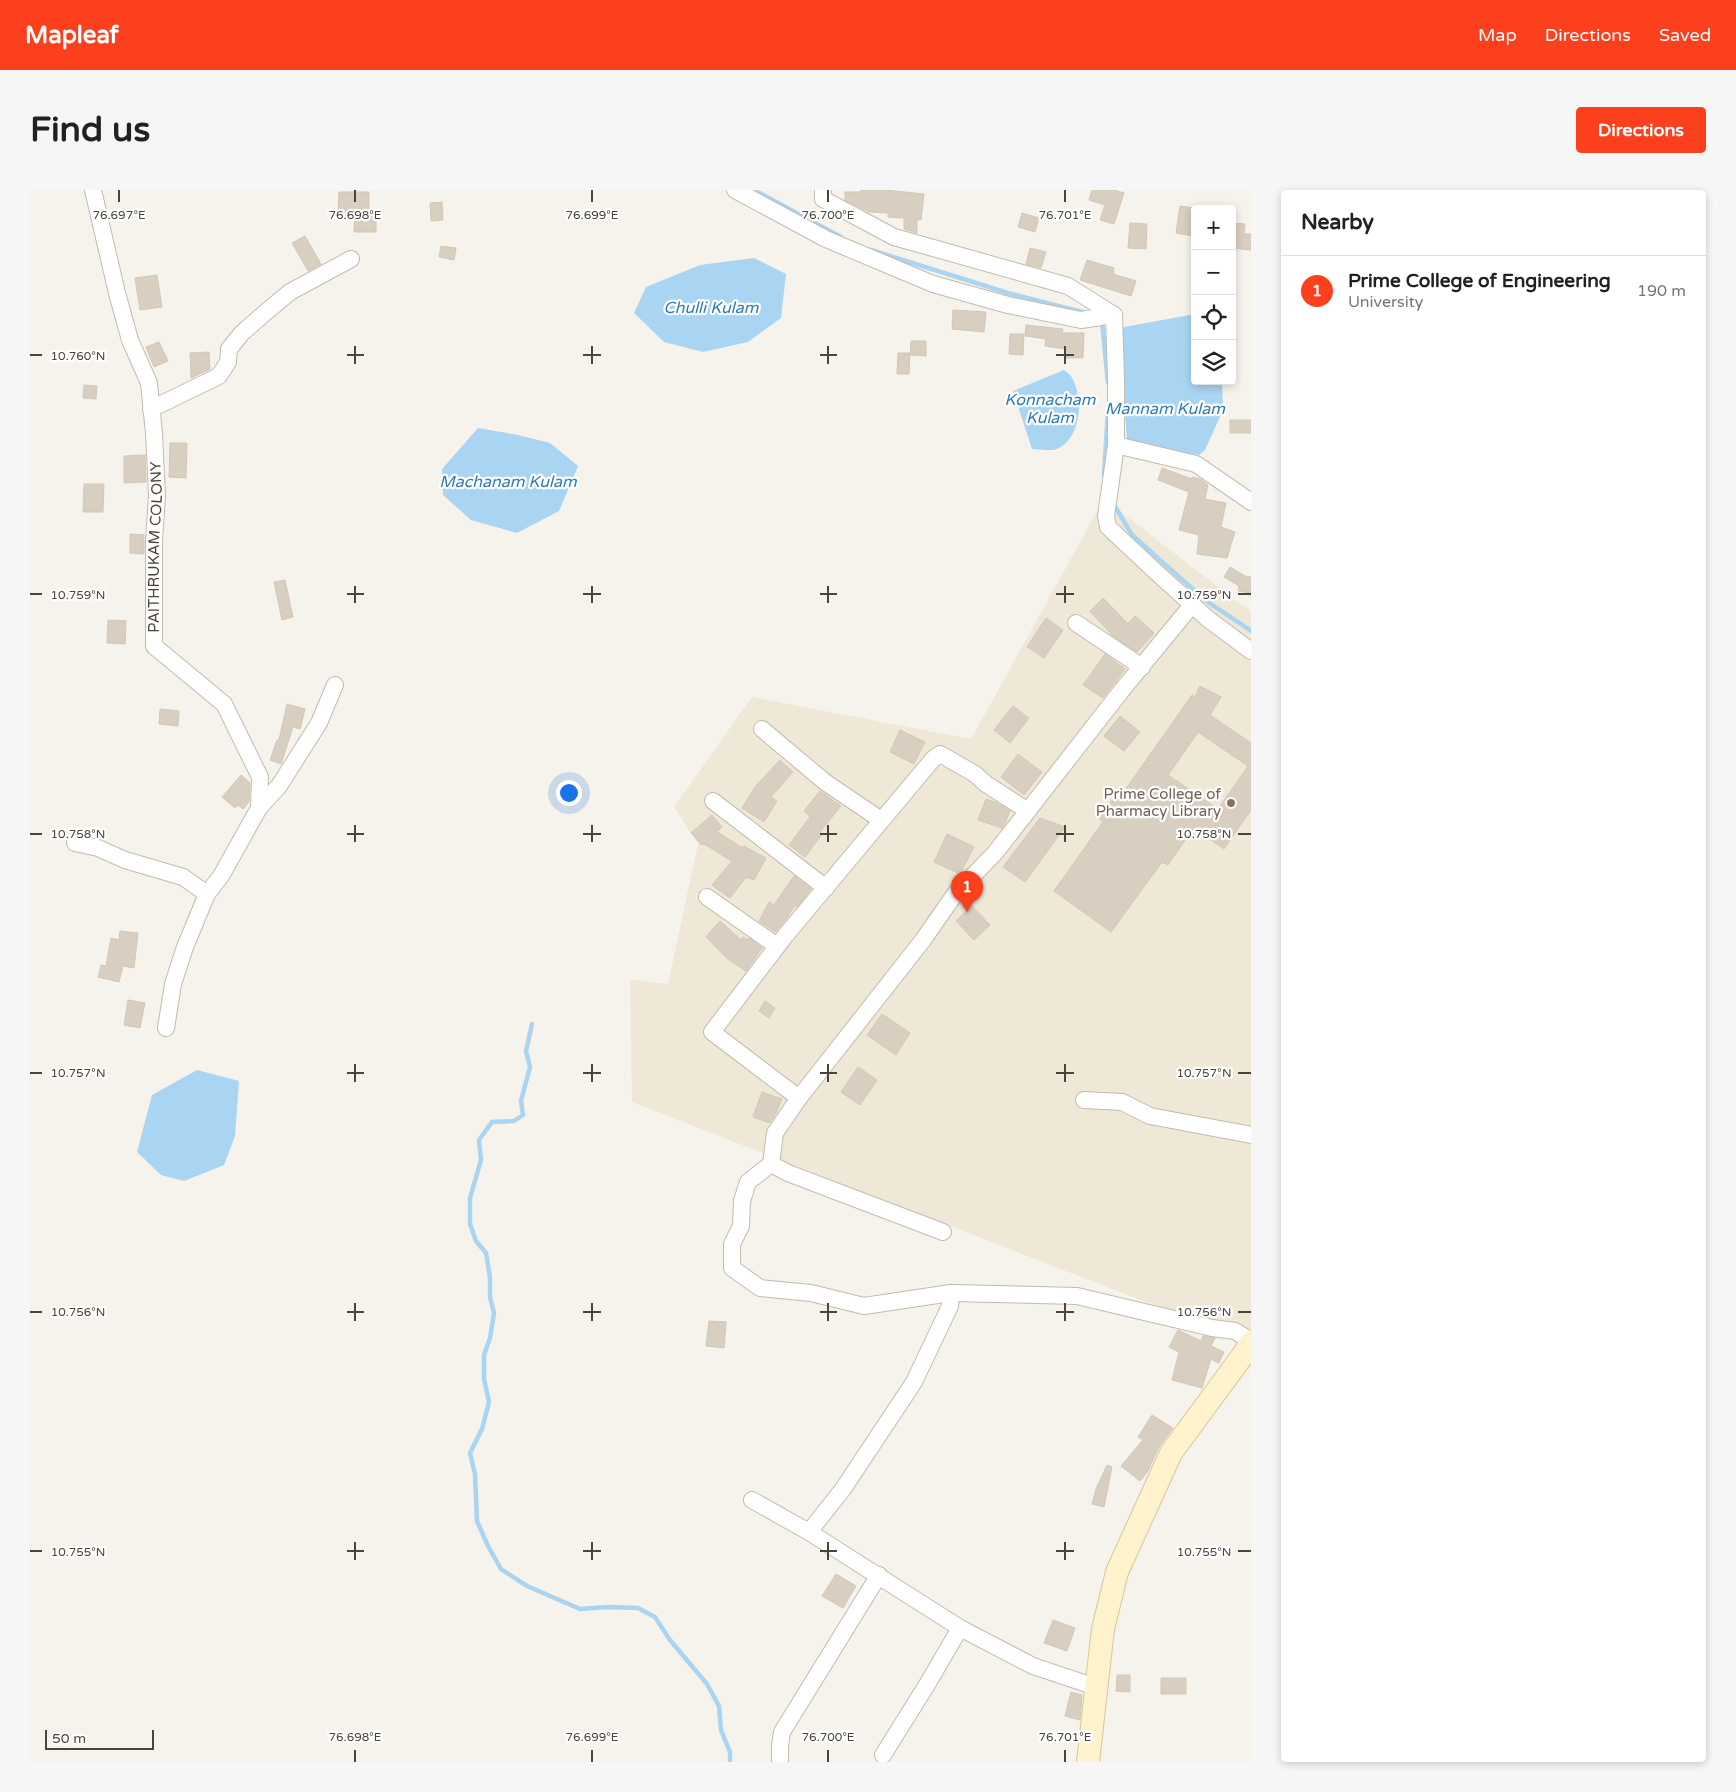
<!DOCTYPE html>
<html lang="en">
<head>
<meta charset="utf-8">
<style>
	:root { --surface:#fff; --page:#f6f6f6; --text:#202124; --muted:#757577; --line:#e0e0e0; --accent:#fc3f1d }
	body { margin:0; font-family:"Varela Round",sans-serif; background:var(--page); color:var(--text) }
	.controls { position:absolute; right:15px; top:15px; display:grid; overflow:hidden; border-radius:5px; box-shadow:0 2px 8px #0003 }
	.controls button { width:45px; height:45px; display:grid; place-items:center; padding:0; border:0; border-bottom:1px solid var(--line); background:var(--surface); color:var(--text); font:25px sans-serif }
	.scale { position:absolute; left:15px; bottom:12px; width:109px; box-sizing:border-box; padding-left:5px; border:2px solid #4b4439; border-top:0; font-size:14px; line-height:18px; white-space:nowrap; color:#4b4439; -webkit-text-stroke:4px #fff; paint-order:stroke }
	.you { position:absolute; left:538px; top:602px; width:18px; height:18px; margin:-12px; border:4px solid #fff; border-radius:50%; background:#1a73e8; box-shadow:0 0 0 8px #1a73e833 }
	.badge { display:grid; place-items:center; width:32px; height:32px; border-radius:50%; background:var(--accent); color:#fff; font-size:16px; font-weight:700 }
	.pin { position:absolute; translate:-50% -41px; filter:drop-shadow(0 1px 2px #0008) }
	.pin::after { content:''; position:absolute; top:26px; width:18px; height:15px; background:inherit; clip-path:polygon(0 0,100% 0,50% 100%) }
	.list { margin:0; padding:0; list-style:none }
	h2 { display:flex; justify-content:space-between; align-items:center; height:65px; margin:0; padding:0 20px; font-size:21px }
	h2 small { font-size:16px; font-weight:400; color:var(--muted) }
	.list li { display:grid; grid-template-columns:32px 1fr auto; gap:15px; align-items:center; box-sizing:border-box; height:70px; padding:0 20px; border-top:1px solid var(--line) }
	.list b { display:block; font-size:19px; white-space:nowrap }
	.list p { margin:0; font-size:16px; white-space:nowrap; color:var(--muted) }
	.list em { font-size:16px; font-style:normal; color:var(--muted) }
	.icon { flex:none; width:28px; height:28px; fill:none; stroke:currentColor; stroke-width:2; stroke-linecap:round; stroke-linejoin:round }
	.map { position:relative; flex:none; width:1221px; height:1572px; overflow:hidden; border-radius:5px }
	header { display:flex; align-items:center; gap:30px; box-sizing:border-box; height:70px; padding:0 25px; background:var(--accent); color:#fff }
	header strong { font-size:24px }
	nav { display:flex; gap:28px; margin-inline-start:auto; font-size:18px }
	.intro { display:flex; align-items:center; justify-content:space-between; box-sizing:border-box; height:120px; padding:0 30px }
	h1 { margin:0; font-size:35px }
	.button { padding:12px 22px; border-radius:5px; background:var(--accent); color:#fff; font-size:18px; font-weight:700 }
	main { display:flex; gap:30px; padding:0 30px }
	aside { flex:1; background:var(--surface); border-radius:5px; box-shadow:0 2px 8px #0003 }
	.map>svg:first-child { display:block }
	.education { fill:#efe8d6 }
	.water { fill:#a9d4f2 }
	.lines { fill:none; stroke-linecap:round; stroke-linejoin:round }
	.stream { stroke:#a9d4f2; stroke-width:4.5 }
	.building { fill:#d8cfc1; stroke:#d3c7b4; fill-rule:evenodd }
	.street-casing { stroke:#c2bbae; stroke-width:18 }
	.secondary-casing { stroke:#d6c79b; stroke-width:24 }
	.street { stroke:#fff; stroke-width:16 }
	.secondary { stroke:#fff3cd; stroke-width:22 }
	.ticks { fill:none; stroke:#4b4439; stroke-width:2 }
	.education-dot { fill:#8d6e63; stroke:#fff; stroke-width:2 }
	.labels { text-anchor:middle; stroke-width:4.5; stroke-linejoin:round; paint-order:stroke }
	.street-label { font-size:15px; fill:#4b4439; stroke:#fff }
	.education-label { font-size:15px; fill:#785e54; stroke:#fff; text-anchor:end }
	.water-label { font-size:16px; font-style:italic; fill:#2e7ab2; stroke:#fff }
	.ticks-label { font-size:12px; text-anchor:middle; fill:#4b4439; stroke:#fff; stroke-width:4.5; stroke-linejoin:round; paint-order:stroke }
</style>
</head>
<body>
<header>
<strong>Mapleaf</strong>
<nav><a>Map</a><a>Directions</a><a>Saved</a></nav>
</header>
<div class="intro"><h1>Find us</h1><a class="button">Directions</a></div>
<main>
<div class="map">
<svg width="1221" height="1572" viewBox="0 0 1221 1572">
	<rect width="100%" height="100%" fill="#f6f3ec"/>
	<path class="education" d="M1074 309 1221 422V1153L602 912 600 789 638 794 668 654 644 617 722 507 941 549Z"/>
	<path class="water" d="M724 68 756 84 751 128 718 152 673 162 634 152 604 123 616 97 670 75Z
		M1165 124V191H1192L1193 220 1175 260 1169 265 1135 261 1097 250 1089 138Z
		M1034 180C1037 183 1041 185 1042 188 1054 209 1051 246 1029 258 1023 262 1010 259 1002 259L983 201Z
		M448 238 488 245 520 253 548 276 529 321 487 343 441 330 413 305 412 279Z
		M167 880 209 891 205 946 194 975 154 991 131 985 107 962 122 905Z"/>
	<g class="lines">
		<path class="stream" d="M724 0 811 47
			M841 60 978 103 1056 123
			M1072 131 1078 193
			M1074 285 1078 221
			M1083 313 1102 345 1175 410 1221 441
			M502 834 496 861 500 877 491 911 493 925 484 931 462 932 449 950 451 970 440 1008V1034L446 1051 456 1063 460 1087V1107L464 1123 460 1148 454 1165V1189L459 1212 452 1239 440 1263 445 1284 447 1331 458 1356 471 1379 497 1396 550 1419 578 1417 608 1418 625 1427 640 1450 677 1494 689 1516 691 1540 700 1562V1572"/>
	</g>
	<path class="building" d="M831 0H855L894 4 891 30H887V43L874 39V28L858 27V23L839 22 815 10V2H831Z
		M1062 0H1084L1094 3 1084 34 1070 30 1075 15 1059 10Z
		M309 2H339V26H346V42H324L325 23H308Z
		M412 12 413 30 401 31 400 13Z
		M1150 16 1165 18 1162 46 1146 43Z
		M992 23 1009 28 1005 42 988 37Z
		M1100 33 1117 34 1116 59 1098 58Z
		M1202 33 1215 34 1214 44H1221V60L1202 58Z
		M275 46 291 74 278 81 262 53Z
		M411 56 426 58 424 70 409 67Z
		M1000 58 1016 62 1011 78 996 74Z
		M1057 70 1084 78 1083 84 1106 91 1101 106 1050 90Z
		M127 85 132 117 110 120 105 88Z
		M923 120 956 122 954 142 922 139Z
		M996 135 1033 139 1032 143H1054L1053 168H1036V159L1015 156 1016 149 995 146Z
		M980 144H994L993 165 979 164Z
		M881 151H896V166L880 165Z
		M129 152 138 171 124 177 116 157Z
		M179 162 180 179 161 188 160 163Z
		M868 163H880L879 184H867Z
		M54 195 67 196 66 209 53 208Z
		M1200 230H1221V243H1200Z
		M140 253H157L156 288 139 287Z
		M115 265 116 292 94 293V266Z
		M1132 278 1162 289V287L1170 289 1178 295 1175 309 1196 313 1191 337 1205 342 1197 368 1167 364 1169 345 1149 340 1159 302 1128 290Z
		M54 294H74L73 322H53Z
		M100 344 114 345V364L100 363Z
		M1200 377 1215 386 1221 387V403L1208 401 1209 396 1194 387Z
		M255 390 263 427 252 430 244 392Z
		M1073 408 1098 434 1105 426 1124 443 1107 462 1083 446 1060 421Z
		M1016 428 1033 440 1014 468 997 457Z
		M78 430 96 431 95 454 77 453Z
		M1075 464 1095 479 1073 508 1053 495Z
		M1170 496 1191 507 1180 525 1221 553V620L1194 659 1164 638 1162 640 1138 675 1132 672 1081 742 1024 701 1073 632 1069 629 1082 610 1086 613 1162 505 1165 507ZM1168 542 1218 576 1188 619 1138 585Z
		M257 514 275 519 270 539 263 537 251 574 240 570 247 550H249Z
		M983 516 999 528 980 553 964 540Z
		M130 519 149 521 148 536 129 534Z
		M1090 526 1110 542 1094 561 1074 546Z
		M870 540 895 552 884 574 860 562Z
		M988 564 1012 582 994 605 971 587Z
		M750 570 763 582 741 607 747 611 734 632 712 618 725 597Z
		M211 585 220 593 219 612 213 619 208 615 205 618 192 607Z
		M790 601 811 616 790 642 792 644 775 667 759 655 780 627 774 621Z
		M956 609 967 613 980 621 975 633 972 638 948 630Z
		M682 625 692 637 687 642 713 658 714 656 736 668 724 690 716 687 700 708 682 695 702 671 674 654 672 655 661 643Z
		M1010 628 1035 637 995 692 973 677Z
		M917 644 944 657 930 684 904 672Z
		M764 686 781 699 767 717 765 715 757 728 745 742 729 731 739 712 744 715Z
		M942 716 960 735 944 750 926 731Z
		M690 731 711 750 713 747 718 750 719 748 732 758 716 781 699 770 676 747Z
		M90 741 108 743 104 778 93 776 89 792 68 787 71 775 76 776 81 748 89 750Z
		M98 810 115 813 110 838 94 835Z
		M735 811 745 818 739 828 729 821Z
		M852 824 880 843 866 865 837 845Z
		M828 877 847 890 830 915 811 902Z
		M732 902 752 909 746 923 740 933 723 927Z
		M679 1131 696 1132 694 1158 676 1156Z
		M1148 1140 1171 1151 1173 1146 1185 1148 1181 1156 1194 1162 1189 1173 1181 1169 1172 1198 1142 1190 1149 1162 1139 1157Z
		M1122 1225 1143 1238 1129 1257 1118 1281 1110 1291 1091 1276 1113 1250 1108 1247Z
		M1077 1275 1082 1277 1074 1317 1062 1314 1066 1299Z
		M806 1384 826 1396 813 1418 792 1406Z
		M1023 1430 1045 1438 1037 1461 1014 1453Z
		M1087 1485H1100V1502L1086 1501Z
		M1131 1488H1156V1504H1131Z
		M1041 1502 1052 1505 1050 1530 1035 1526Z"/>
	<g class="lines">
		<defs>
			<g id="street">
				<path d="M705 0 796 49 903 94 978 115 1051 130 1084 125"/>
				<path d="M793 0V9L864 47 1038 96 1084 125"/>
				<path d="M1084 125 1086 190V255L1076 326 1078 337 1125 381 1178 429 1221 461"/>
				<path d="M121 219 189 186 198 172 199 159 212 143 236 122 260 102 321 69"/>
				<path d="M1086 255 1166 274 1221 312"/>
				<path d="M1046 433 1112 477"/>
				<path d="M732 539 795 592 851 630"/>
				<path d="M683 611 796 698"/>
				<path d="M229 618 249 596 289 533 305 495"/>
				<path d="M998 621 956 594 945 584 910 564 903 569 755 746 682 842 769 908 893 750 925 704 965 663 1092 500 1162 415"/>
				<path id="s1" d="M45 653 68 658 95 670 153 687 177 704 191 686 229 618 230 587 194 514 124 456V351L127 306 124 243 119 193 100 150 87 103 63 0"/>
				<path d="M677 707 747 756"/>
				<path d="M136 838 143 794 155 757 177 704"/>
				<path d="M769 908 745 943 741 974 758 983 913 1042"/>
				<path d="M1054 910 1092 912 1120 926 1221 945"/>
				<path d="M741 974 718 992 712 1011 711 1036 702 1054V1078L730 1098 781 1103 834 1116 921 1103 1047 1106 1182 1138 1205 1141 1221 1151"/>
				<path d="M722 1310 779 1342 930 1438 1003 1476 1066 1497"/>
				<path d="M779 1342 813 1299 884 1192 920 1116 921 1103"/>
				<path d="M853 1565 898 1493 930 1438"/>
				<path d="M750 1572V1556L752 1542 849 1385"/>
			</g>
			<path id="secondary" d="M1058 1572 1073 1439 1087 1382 1141 1263 1213 1165 1221 1152"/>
		</defs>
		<use href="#street" class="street-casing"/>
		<use href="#secondary" class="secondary-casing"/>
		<use href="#street" class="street"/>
		<use href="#secondary" class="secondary"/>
	</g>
	<path class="ticks" d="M89 0V12M325 0V12M562 0V12M798 0V12M1035 0V12M325 156V174M562 156V174M798 156V174M1035 156V174M0 165H12M317 165H334M553 165H571M790 165H807M1026 165H1044M325 396V413M562 396V413M798 396V413M1035 396V413M0 404H12M317 404H334M553 404H571M790 404H807M1026 404H1044M1208 404H1221M325 635V652M562 635V652M798 635V652M1035 635V652M0 644H12M317 644H334M553 644H571M790 644H807M1026 644H1044M1208 644H1221M325 874V892M562 874V892M798 874V892M1035 874V892M0 883H12M317 883H334M553 883H571M790 883H807M1026 883H1044M1208 883H1221M325 1113V1131M562 1113V1131M798 1113V1131M1035 1113V1131M0 1122H12M317 1122H334M553 1122H571M790 1122H807M1026 1122H1044M1208 1122H1221M325 1352V1370M562 1352V1370M798 1352V1370M1035 1352V1370M0 1361H12M317 1361H334M553 1361H571M790 1361H807M1026 1361H1044M1208 1361H1221M325 1560V1572M562 1560V1572M798 1560V1572M1035 1560V1572"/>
	<circle class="education-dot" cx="1201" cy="613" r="5"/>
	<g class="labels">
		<g class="street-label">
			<text dy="5" stroke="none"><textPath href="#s1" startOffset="546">PAITHRUKAM COLONY</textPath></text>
		</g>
		<g class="education-label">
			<text x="1191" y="609">Prime College of<tspan x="1191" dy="17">Pharmacy Library</tspan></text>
		</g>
		<g class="water-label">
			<text x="681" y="123">Chulli Kulam</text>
			<text x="1020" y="215">Konnacham<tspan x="1020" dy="18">Kulam</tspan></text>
			<text x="1135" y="224">Mannam Kulam</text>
			<text x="478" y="297">Machanam Kulam</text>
		</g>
	</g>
	<g class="ticks-label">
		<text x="89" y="29">76.697°E</text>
		<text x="325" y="29">76.698°E</text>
		<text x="562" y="29">76.699°E</text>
		<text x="798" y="29">76.700°E</text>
		<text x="1035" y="29">76.701°E</text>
		<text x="48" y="170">10.760°N</text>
		<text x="48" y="409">10.759°N</text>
		<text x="1174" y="409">10.759°N</text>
		<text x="48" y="648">10.758°N</text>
		<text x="1174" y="648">10.758°N</text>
		<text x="48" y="887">10.757°N</text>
		<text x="1174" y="887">10.757°N</text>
		<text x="48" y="1126">10.756°N</text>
		<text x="1174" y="1126">10.756°N</text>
		<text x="48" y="1366">10.755°N</text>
		<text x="1174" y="1366">10.755°N</text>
		<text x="325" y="1551">76.698°E</text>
		<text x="562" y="1551">76.699°E</text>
		<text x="798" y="1551">76.700°E</text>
		<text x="1035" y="1551">76.701°E</text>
	</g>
</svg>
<div class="controls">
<button>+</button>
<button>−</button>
<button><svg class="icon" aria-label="locate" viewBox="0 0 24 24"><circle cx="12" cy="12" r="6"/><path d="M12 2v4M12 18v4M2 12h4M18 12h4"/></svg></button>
<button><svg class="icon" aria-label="layers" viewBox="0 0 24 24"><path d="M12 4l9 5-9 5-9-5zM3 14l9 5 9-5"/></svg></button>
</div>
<div class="scale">50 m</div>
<div class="you"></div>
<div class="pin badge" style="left:937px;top:722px">1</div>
</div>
<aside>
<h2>Nearby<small></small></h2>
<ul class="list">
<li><span class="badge">1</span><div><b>Prime College of Engineering</b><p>University</p></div><em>190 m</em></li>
</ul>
</aside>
</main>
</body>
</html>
